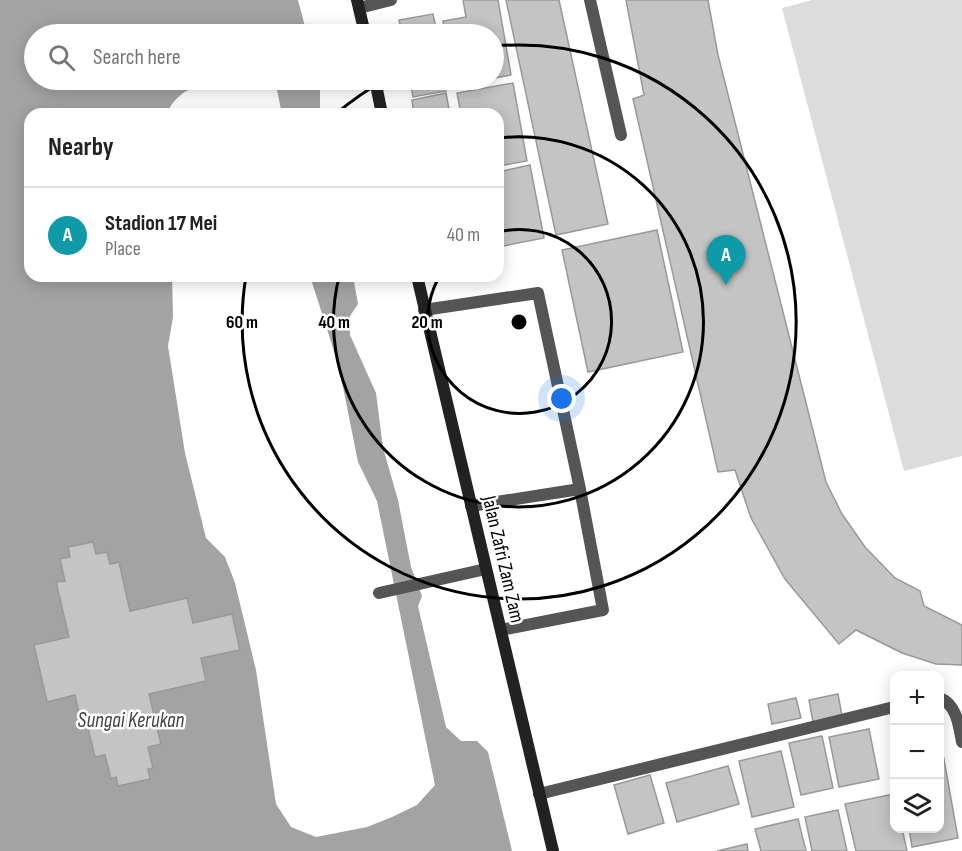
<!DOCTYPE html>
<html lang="en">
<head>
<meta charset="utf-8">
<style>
	:root { --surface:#fff; --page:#f2f2f2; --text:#222; --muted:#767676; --line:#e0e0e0; --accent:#2563eb }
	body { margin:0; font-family:"Sofia Sans Condensed",sans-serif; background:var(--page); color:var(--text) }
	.controls { position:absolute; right:18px; bottom:18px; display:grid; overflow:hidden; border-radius:12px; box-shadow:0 3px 15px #0003 }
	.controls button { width:54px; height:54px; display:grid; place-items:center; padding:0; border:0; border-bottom:2px solid var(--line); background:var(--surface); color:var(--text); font:30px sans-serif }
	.you { position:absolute; left:562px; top:399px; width:21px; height:21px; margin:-15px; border:4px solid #fff; border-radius:50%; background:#1a73e8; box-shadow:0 0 0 9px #1a73e833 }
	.badge { display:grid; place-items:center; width:39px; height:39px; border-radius:50%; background:var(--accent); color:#fff; font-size:20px; font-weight:700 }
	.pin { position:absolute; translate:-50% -50px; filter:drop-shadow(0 2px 3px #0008) }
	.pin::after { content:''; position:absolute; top:32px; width:21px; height:18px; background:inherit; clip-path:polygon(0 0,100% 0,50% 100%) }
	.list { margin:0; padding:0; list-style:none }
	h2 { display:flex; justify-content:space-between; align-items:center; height:78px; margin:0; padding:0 24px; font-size:26px }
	h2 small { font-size:20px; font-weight:400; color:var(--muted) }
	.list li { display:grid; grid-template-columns:39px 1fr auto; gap:18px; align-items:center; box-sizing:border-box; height:96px; padding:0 24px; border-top:2px solid var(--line) }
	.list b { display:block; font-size:22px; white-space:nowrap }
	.list p { margin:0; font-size:20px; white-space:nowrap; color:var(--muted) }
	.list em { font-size:20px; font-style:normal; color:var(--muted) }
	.icon { flex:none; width:33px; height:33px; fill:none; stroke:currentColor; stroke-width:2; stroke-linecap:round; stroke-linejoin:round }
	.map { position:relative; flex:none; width:962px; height:851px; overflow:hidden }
	.search { position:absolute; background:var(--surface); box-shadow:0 3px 15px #0003; left:24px; top:24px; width:480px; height:66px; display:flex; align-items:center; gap:15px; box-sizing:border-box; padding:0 21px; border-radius:33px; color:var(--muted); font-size:22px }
	.panel { position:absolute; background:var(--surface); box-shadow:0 3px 15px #0003; left:24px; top:108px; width:480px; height:174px; border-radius:18px }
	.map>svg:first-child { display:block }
	.green { fill:#dcdcdc }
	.water { fill:#a3a3a3 }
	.building { fill:#c4c4c4; stroke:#999; stroke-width:1.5 }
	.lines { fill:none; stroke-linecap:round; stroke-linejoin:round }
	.service { stroke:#555; stroke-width:12 }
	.minor { stroke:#555; stroke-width:12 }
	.secondary { stroke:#222; stroke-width:12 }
	.ring { fill:none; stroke:#000; stroke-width:3 }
	.labels { text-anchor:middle; stroke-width:5; stroke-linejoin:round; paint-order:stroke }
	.street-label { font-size:20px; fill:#000; stroke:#fff }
	.water-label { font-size:21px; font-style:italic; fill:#444; stroke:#fff }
	.centre { fill:#000; stroke:#fff; stroke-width:3 }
	.ring-label { font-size:18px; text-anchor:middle; font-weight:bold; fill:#000; stroke:#fff; stroke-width:5; stroke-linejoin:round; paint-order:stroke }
</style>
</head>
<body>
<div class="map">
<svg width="962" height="851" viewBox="0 0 962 851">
	<rect width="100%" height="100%" fill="#fff"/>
	<path class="green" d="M812 0H962V456L904 471 782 8Z"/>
	<path class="water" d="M0 0H298L307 34H34V80H217C193 86 178 91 166 114H30V276H172L173 317 168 346 185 453 206 538 225 557 235 583 256 670 276 804 291 827 316 837 367 827 392 817 417 805 435 785 377 501 358 462 339 367 310 276H353L358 304 350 316V335L376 393 383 448 398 500 411 567 422 596 418 606 446 727 461 741H477L488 752 512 851H0Z
		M255 80H320V114H282L277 90Z"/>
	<path class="building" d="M463 0H498L511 75 494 78V34H445L443 21 466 17Z
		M506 0H559L608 224 556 235Z
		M626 0H708L718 55 826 482 842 514 865 547 895 578 920 591 924 606 962 625V665L936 664 902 653 856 630 839 644 785 579 751 518 735 470 718 472 633 99 644 95Z
		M433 14 437 34H402L399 20Z
		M410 80H444L446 91 413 97Z
		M453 80H486L454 85Z
		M513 83 527 161 498 166V114H461L457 93Z
		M446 93 450 114H414L412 100Z
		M530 165 544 238 498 247V172Z
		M657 230 683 352 588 372 562 250Z
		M93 542 96 554 107 552 110 564 119 562 130 611 187 598 193 623 232 614 240 650 201 658 206 681 149 694 161 744 148 747 153 768 148 769 150 779 118 786 116 777 111 779 105 755 95 757 84 711 79 713 75 695 47 702 34 645 69 637 56 582 65 581 60 559 70 557 68 547Z
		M838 694 842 716 813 722 809 700Z
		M796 698 801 718 772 724 768 704Z
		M869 729 879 779 839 787 829 737Z
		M822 736 833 788 801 795 789 743Z
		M940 737 958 838 912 847 909 828H940Z
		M781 751 794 807 752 817 739 761Z
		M728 766 739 804 677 822 666 783Z
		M650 775 664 823 628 834 614 785Z
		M894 794V828H902L907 851H856L845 804Z
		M838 810 847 851H812L805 817Z
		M798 819 806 851H761L755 829Z
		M747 844 748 851H717Z"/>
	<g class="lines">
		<path class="service" d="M590 0 621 135
			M424 310 538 293 580 489 603 610 501 630
			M471 506 580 489
			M379 593 486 569"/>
		<path class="minor" d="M359 8 391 0
			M940 698C957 705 959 726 962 742
			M539 794 894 707"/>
		<path class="secondary" d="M357 0 365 34
			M375 80 382 114
			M417 276 553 851"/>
	</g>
	<g class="ring">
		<path d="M498 232A92 92 0 1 1 439 277"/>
		<path d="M498 138A185 185 0 1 1 339 277"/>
		<path d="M337 113A277 277 0 0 1 385 80M495 46A277 277 0 1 1 246 276"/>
	</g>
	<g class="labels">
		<g class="street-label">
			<text transform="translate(504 559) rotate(77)" y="7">Jalan Zafri Zam Zam</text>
		</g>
		<g class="water-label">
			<text x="131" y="727">Sungai Kerukan</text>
		</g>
	</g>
	<circle cx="519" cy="322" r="9" class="centre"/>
	<g class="ring-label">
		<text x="427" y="328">20 m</text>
		<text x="242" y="328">60 m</text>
		<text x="334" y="328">40 m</text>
	</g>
</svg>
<div class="controls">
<button>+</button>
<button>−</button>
<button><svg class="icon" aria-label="layers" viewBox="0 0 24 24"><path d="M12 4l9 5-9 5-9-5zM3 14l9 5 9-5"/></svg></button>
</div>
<div class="you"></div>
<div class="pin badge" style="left:726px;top:285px;background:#0f9aa8">A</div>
<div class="search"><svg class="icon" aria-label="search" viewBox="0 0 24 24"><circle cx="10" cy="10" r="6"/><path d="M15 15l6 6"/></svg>Search here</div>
<section class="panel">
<h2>Nearby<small></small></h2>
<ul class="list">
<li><span class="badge" style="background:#0f9aa8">A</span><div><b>Stadion 17 Mei</b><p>Place</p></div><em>40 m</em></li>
</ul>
</section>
</div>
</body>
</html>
